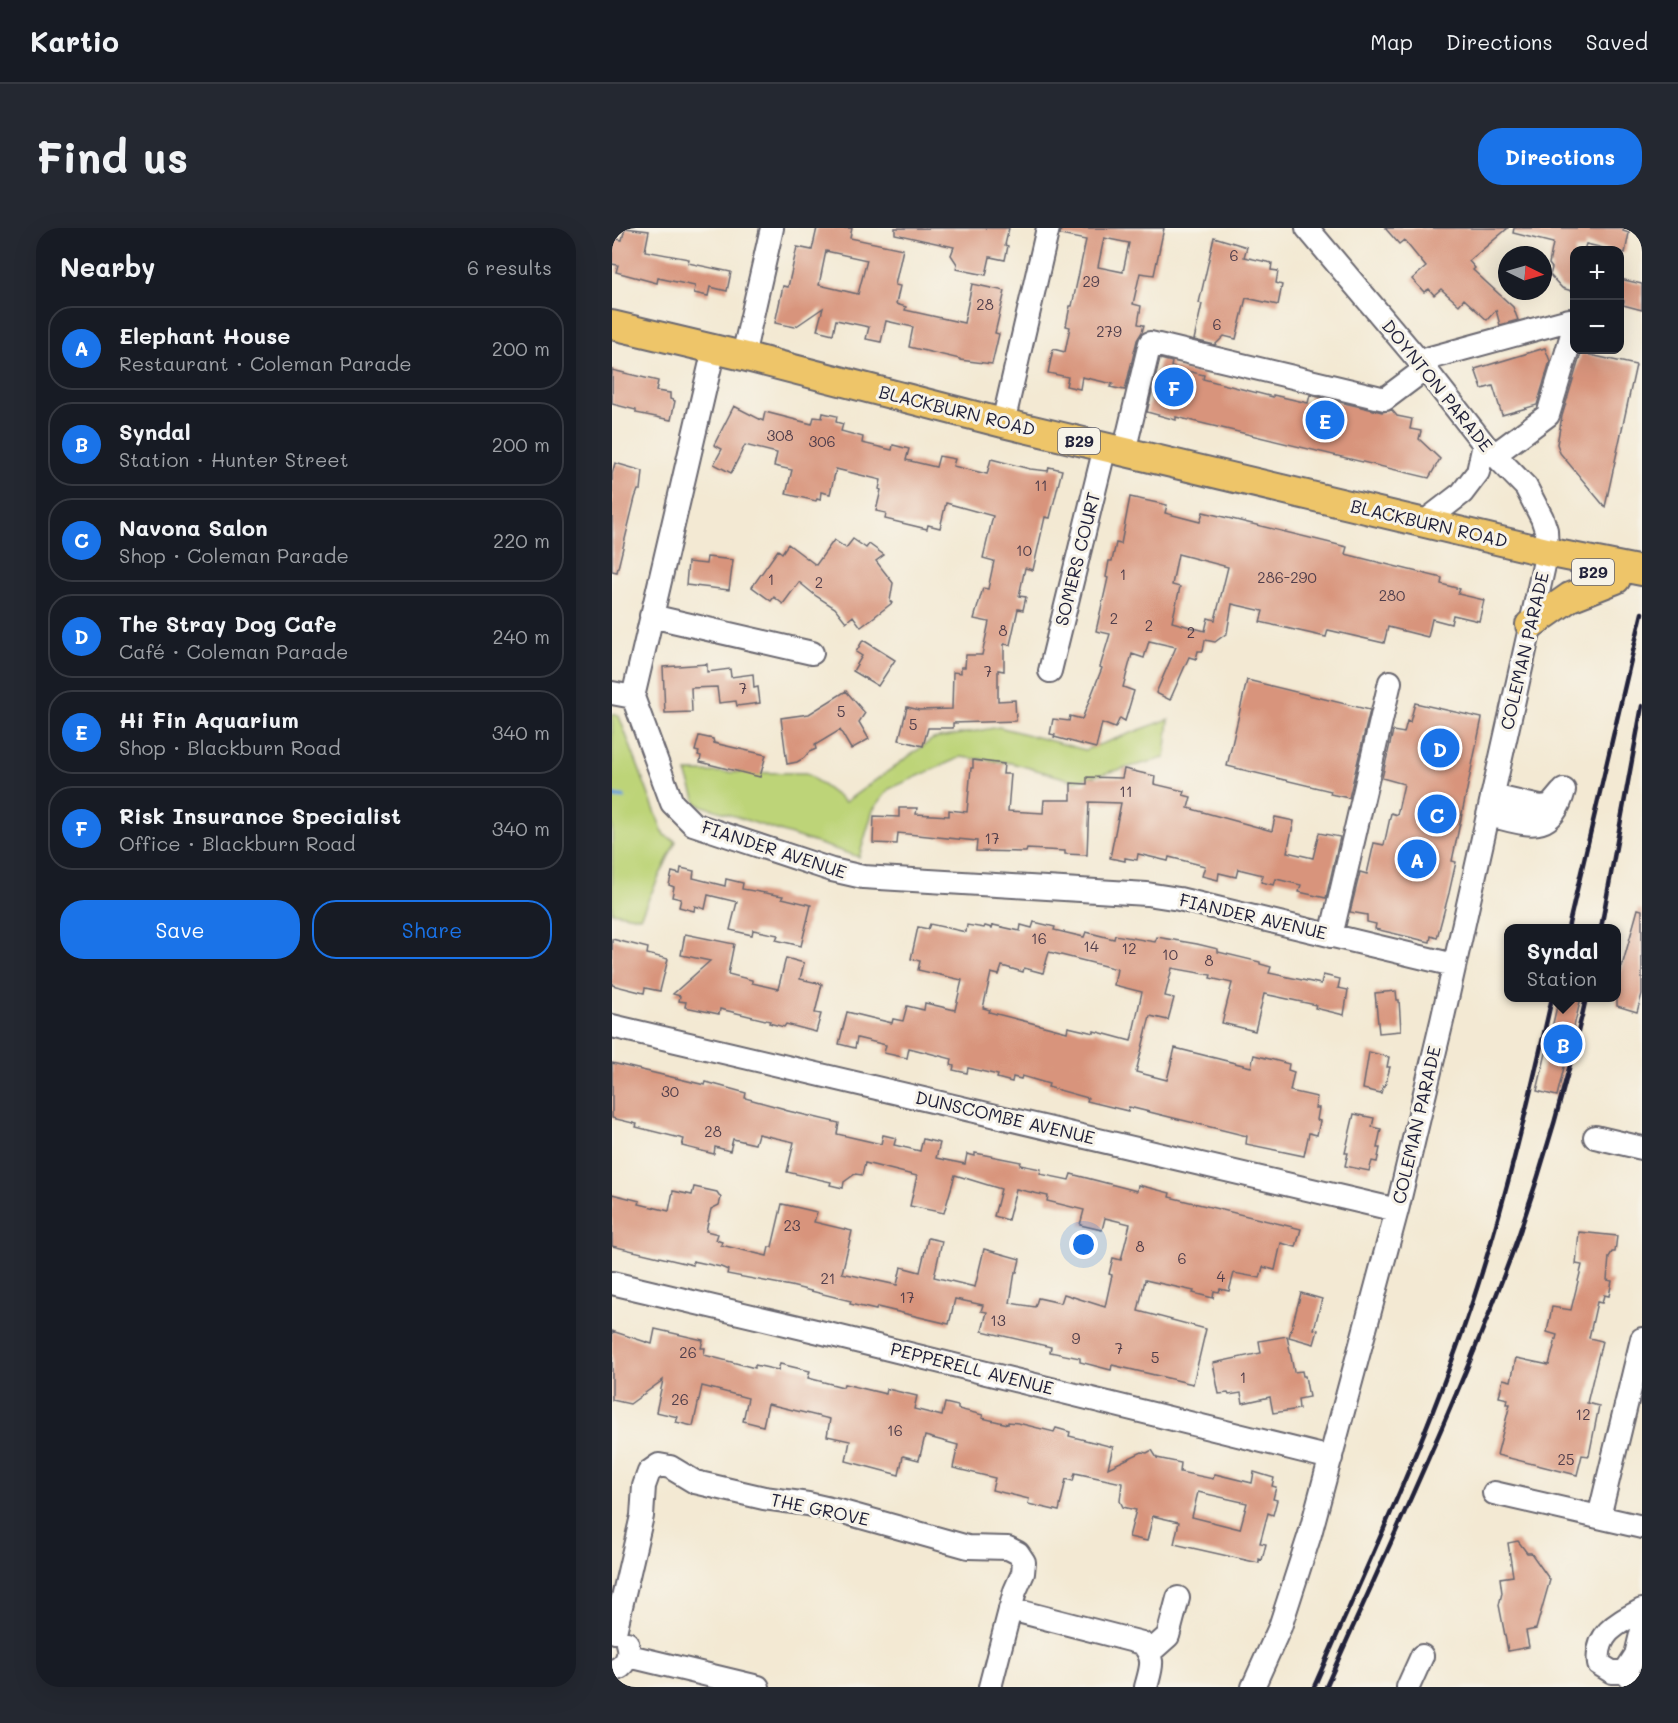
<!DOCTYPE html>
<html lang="en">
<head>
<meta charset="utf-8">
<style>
	:root { --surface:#171b24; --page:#242831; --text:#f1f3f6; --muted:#9ea1a6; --line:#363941; --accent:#1a73e8 }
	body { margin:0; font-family:Mali,sans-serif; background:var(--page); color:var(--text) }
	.controls { position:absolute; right:18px; top:18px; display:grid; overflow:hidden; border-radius:12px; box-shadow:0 6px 24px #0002 }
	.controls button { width:54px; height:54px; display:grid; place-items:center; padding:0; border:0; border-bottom:2px solid var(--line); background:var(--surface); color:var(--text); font:30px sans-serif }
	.compass { position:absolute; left:886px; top:18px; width:54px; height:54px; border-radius:50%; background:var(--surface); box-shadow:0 6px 24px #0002; rotate:95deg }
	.you { position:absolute; left:472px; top:1017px; width:21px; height:21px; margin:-15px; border:4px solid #fff; border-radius:50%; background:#1a73e8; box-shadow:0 0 0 9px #1a73e833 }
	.badge { display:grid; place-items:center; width:39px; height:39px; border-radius:50%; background:var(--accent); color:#fff; font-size:20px; font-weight:700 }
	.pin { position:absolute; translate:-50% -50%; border:3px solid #fff; box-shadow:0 2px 6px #0006 }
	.popup { position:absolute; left:892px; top:696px; width:117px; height:78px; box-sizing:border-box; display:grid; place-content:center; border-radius:12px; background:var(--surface); filter:drop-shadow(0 2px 4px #0005); font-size:20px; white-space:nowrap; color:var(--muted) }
	.popup b { font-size:22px; color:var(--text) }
	.popup::after { content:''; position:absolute; left:50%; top:100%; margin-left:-12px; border:12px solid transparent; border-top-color:var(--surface) }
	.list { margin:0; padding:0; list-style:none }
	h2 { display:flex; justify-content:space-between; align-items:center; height:78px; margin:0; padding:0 24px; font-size:26px }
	h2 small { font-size:20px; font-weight:400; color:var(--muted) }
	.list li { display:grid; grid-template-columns:39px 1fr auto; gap:18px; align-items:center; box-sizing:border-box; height:84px; margin:0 12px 12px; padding:0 12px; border:2px solid var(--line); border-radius:24px }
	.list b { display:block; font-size:22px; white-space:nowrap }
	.list p { margin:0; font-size:20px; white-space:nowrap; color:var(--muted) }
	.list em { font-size:20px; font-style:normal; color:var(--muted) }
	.actions { display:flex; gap:12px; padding:18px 24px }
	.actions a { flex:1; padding:14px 0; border:2px solid var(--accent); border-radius:24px; text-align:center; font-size:21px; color:var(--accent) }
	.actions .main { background:var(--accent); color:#fff }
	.map { position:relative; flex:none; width:1030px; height:1459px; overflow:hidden; border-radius:24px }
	header { display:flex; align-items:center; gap:36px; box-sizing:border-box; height:84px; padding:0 30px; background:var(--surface); border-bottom:2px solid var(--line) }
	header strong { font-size:28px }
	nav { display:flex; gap:33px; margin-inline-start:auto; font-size:21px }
	.intro { display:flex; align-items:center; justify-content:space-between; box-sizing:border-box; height:144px; padding:0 36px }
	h1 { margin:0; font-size:42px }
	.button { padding:15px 27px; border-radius:24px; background:var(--accent); color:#fff; font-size:21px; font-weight:700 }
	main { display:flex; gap:36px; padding:0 36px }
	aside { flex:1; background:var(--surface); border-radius:24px; box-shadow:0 6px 24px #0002 }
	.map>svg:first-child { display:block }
	.green { fill:#bdd478; stroke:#707b5a; stroke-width:1.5 }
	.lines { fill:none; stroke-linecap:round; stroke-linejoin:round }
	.stream { stroke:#6a9fd7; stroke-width:5 }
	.building { fill:#d8947b; fill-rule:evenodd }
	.minor-casing { stroke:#6b6870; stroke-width:26 }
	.major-casing { stroke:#6b6870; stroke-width:32 }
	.minor { stroke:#fff; stroke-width:22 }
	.major { stroke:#eec569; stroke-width:28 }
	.rail { stroke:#22223b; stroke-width:4.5 }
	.labels { text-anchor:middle; stroke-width:6; stroke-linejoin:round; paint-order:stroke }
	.number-label { font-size:15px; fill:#503e4b }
	.shield { fill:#f7f3e8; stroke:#62616f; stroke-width:1.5 }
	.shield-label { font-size:16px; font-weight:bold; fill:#22223b }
	.street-label { font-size:18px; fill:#22223b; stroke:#f7f3e8 }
</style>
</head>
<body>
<header>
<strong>Kartio</strong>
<nav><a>Map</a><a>Directions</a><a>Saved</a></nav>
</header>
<div class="intro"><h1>Find us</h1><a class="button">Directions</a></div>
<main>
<aside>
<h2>Nearby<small>6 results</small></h2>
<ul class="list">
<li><span class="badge">A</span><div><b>Elephant House</b><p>Restaurant · Coleman Parade</p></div><em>200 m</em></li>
<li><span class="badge">B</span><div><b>Syndal</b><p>Station · Hunter Street</p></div><em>200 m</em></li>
<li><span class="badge">C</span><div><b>Navona Salon</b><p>Shop · Coleman Parade</p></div><em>220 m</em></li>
<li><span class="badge">D</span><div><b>The Stray Dog Cafe</b><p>Café · Coleman Parade</p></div><em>240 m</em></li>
<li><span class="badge">E</span><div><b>Hi Fin Aquarium</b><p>Shop · Blackburn Road</p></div><em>340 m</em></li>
<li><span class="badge">F</span><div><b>Risk Insurance Specialist</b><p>Office · Blackburn Road</p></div><em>340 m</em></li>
</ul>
<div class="actions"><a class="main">Save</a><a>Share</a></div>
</aside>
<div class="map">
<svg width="1030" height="1459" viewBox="0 0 1030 1459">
	<rect width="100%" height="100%" fill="#f7f3e8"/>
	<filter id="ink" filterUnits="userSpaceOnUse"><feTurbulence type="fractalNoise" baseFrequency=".0167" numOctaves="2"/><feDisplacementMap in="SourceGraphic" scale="12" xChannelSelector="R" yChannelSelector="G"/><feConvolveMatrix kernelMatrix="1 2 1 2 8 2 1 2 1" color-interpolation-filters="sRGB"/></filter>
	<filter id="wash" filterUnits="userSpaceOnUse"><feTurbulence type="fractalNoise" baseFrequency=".008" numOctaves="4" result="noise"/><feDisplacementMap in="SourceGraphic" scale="24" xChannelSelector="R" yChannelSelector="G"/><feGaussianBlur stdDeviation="1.35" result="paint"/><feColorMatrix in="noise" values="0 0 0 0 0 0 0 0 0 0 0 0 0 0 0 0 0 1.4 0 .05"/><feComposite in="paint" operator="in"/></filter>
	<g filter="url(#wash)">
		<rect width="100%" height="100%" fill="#f3e9d3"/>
		<path class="green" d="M0 486 7 488 52 607 64 613 28 689 0 684Z
			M557 491 553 530 463 553 400 535 349 529 277 561 261 582 247 629 85 576 74 544 194 545 233 574 321 511 387 499 473 522Z"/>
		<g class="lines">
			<path class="stream" d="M0 568 11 569"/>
		</g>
		<g id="blocks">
			<path class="building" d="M13 0 37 3 33 23 77 31 76 35 119 44 115 63 98 59 96 68 82 65 83 58 46 50 45 55 4 44 6 37 0 36V10L10 12Z
				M205 0H240L238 10 291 21 283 57 288 58 284 76 294 79 293 82 352 95 360 56 393 63 383 105 387 106 380 136 348 132V131L297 119 301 99 274 93 269 114 254 111 257 99 224 92 221 106 205 102 211 80 183 99 163 95 171 58 176 59 185 19 200 22ZM214 23 255 32 246 66 207 57Z
				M283 0H397L393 17 396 18 393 32 378 29 374 47 344 41 345 36 339 27 342 19 283 6Z
				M449 0H552L542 47 528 45 521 76 529 78 526 96 532 97 530 104 525 112 513 162 498 159 501 156 470 149 468 161 454 158 456 149 436 145 441 121 453 124 458 99 454 98 458 78H460L474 12 448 7ZM492 10 517 15 511 44 486 39Z
				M773 0H896L857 33 863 40 861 42 901 79 906 92 888 97 884 82 875 92 852 71 847 77 829 61 822 67 817 61 812 64 800 51 814 39 792 12 787 16Z
				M902 0H1012L1011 3 1017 5 1013 25 974 16 972 22H963V64L950 60 938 47 940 40 937 36 941 15 901 5Z
				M602 9 635 19 632 29 660 35 659 42 666 43 664 55 670 57 666 77 634 70 624 111 612 108 603 117 582 112 590 76 587 75Z
				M1008 51 1030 56V82L1011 77 1012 73 1008 71Z
				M933 120 938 133 925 177 890 187 881 158 870 161 863 141Z
				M969 125 1024 137 993 279 948 225 945 216 950 188Z
				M548 131 560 134 559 139 592 147 591 151 661 169V167L696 175 698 167 770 184 780 182 785 188 800 191 798 201 809 203 807 211 828 231 817 250 564 189V192L535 184Z
				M0 142 46 153 44 163 58 165V171L63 173 59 192 24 185V182L0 176Z
				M122 178 151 193 153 184 200 196 202 189 210 190 211 185 225 188 224 194 231 196 229 203 251 209 250 215 280 222 281 217 297 221 294 232 324 239 327 228 343 231 341 238 375 246 379 231 418 241 436 243 437 239 450 242 438 290 433 289 421 342 413 340 407 368 414 369 411 382 406 381 398 417 392 416V443L386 442V473L403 472 404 493 341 495V500H316L311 518 287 512 295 479 307 482 340 481 341 444 349 445V439H353L354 427H370L377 394 362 391 371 360 376 361 382 333 371 330 381 288 334 275 328 300 316 297 315 301 273 291 274 285 264 283 269 262 267 261 269 252 224 241 218 266 209 264 208 272 205 271 204 273 174 266 180 242 162 238 165 225 133 217 119 245 102 236 110 221 102 217Z
				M3 235 31 243 29 262H26L23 270 5 344 0 343V246Z
				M518 269 555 277 553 285 588 294 591 284 735 319 733 326 830 350 829 356 848 361 846 366 872 372 867 393 841 387 839 396 820 391 816 409 776 399 772 415 716 402 714 409 648 394 651 383 620 376 615 405 603 414 593 412 591 423H586L584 431 577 429 558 472 544 465 564 419 537 413 532 430 520 426 511 459 522 463 513 493 508 490 503 500 490 495 484 520 442 509 443 507 438 506 441 491 457 493 458 488 470 491 490 440 488 439 498 406 484 403 496 350 494 349 497 333H500L504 315 509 316ZM566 326 616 339 603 392 596 390 593 403 560 394 568 359 560 357Z
				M241 311 254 320 257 316 272 327 264 333 281 355 278 373 280 375 249 399 241 388 234 394 223 380 204 368 187 354 171 376 162 369 159 373 140 359 166 322 170 325 176 316 204 337 222 312 234 320Z
				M95 329 121 332 117 362 74 357 76 334 94 336Z
				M251 412 283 432 266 458 241 443 250 428 244 424Z
				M95 436V444L118 441 119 449 141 446 142 460 146 459 148 475 125 478 124 473 107 475 105 459 79 460 80 484 53 485 51 439Z
				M635 452 758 482 737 570 718 566 719 563 615 538Z
				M234 463 253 485 247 494 257 511 239 521 228 502 203 517 204 521 197 524 192 530 185 534 175 536 169 490 197 486Z
				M803 475 870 490 840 633 844 634 837 665 825 710 819 708 818 714 763 701 764 696 755 694V687L738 684 748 644 755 646 762 615 772 617 779 585 785 587 792 556 770 550 781 503 792 505 795 493 798 494Z
				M87 508 101 511 102 515 154 527 148 549 88 534 89 528 86 527 87 524 83 523Z
				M361 532 392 536 391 546H399L396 583 431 585 432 572H459V555L475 556V549L510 550 512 541 543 548 542 556 572 563 571 567 579 569 576 580 660 603 663 589 682 593 675 624 701 630 707 605 728 609 714 670 687 664 689 657 664 651 662 657 649 654 651 647 626 641 624 649 607 645 606 652 590 648 593 638 557 629 556 633 526 626 525 632 513 630V633L498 630 509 575 477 574 475 627 453 626V623L415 621 414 624 364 623 365 613 286 605 285 616 261 615 262 588 287 589V580H305L304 586 337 588V582L355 584 359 540H361Z
				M69 640 82 643 81 650 113 658 114 651 131 655 130 661 171 668 170 670 199 677 189 718 164 712 166 707 141 702 140 707 118 702 125 674 96 667 93 681 83 678 82 683 67 679 69 671 60 669 62 659 57 657 60 644 68 646Z
				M1026 681 1030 682V766L1025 784 1005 778V756Z
				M422 694 443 699 442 702 472 709 474 704 502 711 503 707 543 714 545 709 585 716 606 721V724L648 734V736L659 739 657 745 709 756 711 747 728 751 726 760 736 762 732 787 703 780 704 777 652 766 643 803 610 795 620 755 598 750 599 747 560 740 553 768 562 770 556 792 538 788 524 844 555 852 563 820 639 839 642 827 677 836 676 842 682 844 678 863 705 869 703 880H707L705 892 708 893 705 907 697 905 692 928 634 916 635 908 517 879 516 883 475 873 476 870 436 859 437 856 410 848 409 851 401 849 400 854 385 850 386 847 356 840 355 845 341 842 342 838 339 837 340 831 297 820 295 830 272 825 274 817 245 810 243 820 227 816 235 784 280 795 281 791 291 793 295 778 312 782 313 775 343 782 350 752 306 742 308 733 299 731 306 699 316 701 318 696 354 704 355 697 372 700 373 698 380 700 381 697 408 703 409 697 420 700ZM437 724 505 741 502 757 530 764 519 813 482 803V805L456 799 455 804 377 784 378 782 371 780 379 745 387 747 390 738 411 744 412 740 431 745Z
				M73 706 122 716 116 746 140 752V755L166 761 174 730 192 735 188 751 210 756 203 785 209 786 204 804 174 796 172 799 157 795 158 793 108 781 107 786 73 779 74 774 67 773 68 768 61 766 98 733 69 727Z
				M0 711 36 720 35 726 56 731 48 763 33 760 32 765 0 757Z
				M784 763 785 772H787L789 803 767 805 763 765Z
				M947 770H969L945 868 925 863Z
				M757 824 777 829 775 839H778L773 858H771L769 865 751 861Z
				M0 835 93 857 94 854 134 865 133 870 173 881 172 882 227 895 225 906 269 916 271 907 284 910 282 917 308 923 311 911 328 915 324 930 353 936 355 926 363 928V925L409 934 408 937 429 941 428 946 457 952 459 946 525 963 526 957 558 965 557 969 689 1001 684 1019 669 1015 663 1042 651 1039 648 1050 622 1045 617 1063 608 1061 607 1064 602 1063 601 1070 581 1065 582 1063 533 1052 526 1083 594 1101 581 1156 500 1137 499 1142 468 1134V1130L438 1124 439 1119 370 1103 375 1084 369 1083 371 1077 343 1071 337 1096 265 1079 264 1082 238 1076 239 1073 179 1058 115 1046 116 1042 109 1039 81 1033V1037L0 1018V966L28 973 27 976 57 983 61 963 80 967 82 959 105 964 109 970 107 977 99 981 94 1003 106 1006 104 1012 110 1014 109 1017 155 1028 157 1019H160L170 976 205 984 202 994 240 1003 230 1045 285 1057 289 1039 308 1044 316 1010 330 1013 322 1049 363 1059 372 1021 408 1031 405 1044H403L398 1075 423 1079 426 1070 449 1075 452 1066 493 1079 500 1047 497 1046 501 1030 509 1032 518 996 493 990 490 1002 468 997 472 982 435 973 436 968 404 961 396 992 382 988 389 961 343 947 332 985 298 978 305 948 253 935 250 947 243 946 232 954 231 960 218 957 219 954 175 944 182 914 146 906 143 916 121 911 118 923 103 919 102 926 70 918 72 911 24 899 25 896 0 890Z
				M742 886 762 890 760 899 769 901 765 920H768L765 934 760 933 757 943 733 938 736 925H733Z
				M967 1004 1005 1008 1003 1024H1000L997 1029 995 1052 1000 1053 997 1068 992 1067 990 1075 985 1074 977 1110 990 1113 975 1175 987 1178 977 1228 970 1227 965 1247 885 1227 898 1176H895L896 1171 887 1169 891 1151 899 1153 904 1130 937 1137 945 1107 935 1104 940 1079 959 1082 970 1037 964 1036Z
				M689 1065 710 1071 702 1101 706 1102 702 1116 677 1109Z
				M43 1101 91 1112 89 1120H93L92 1127 143 1140V1137L166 1142 168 1136 198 1143 196 1150 231 1159 232 1156 274 1166 275 1161 305 1168 302 1181 330 1188 333 1175 346 1178V1181L371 1187 370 1190 396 1196V1194L406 1195 442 1204 444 1200 458 1204 457 1208 501 1219 496 1240 530 1224 535 1225 540 1222 545 1230 569 1235 568 1244 601 1251 603 1246 640 1255 642 1244 662 1250 660 1258 664 1259 661 1271 665 1272 661 1287 656 1285 648 1315 654 1316 650 1332 647 1331V1335L562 1316 567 1294 541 1288 535 1313 517 1309 524 1282 511 1279 508 1273 510 1255 463 1245 461 1253 454 1251 447 1283 416 1276 417 1271 380 1262 383 1250 341 1240 346 1217 313 1208 307 1232 291 1228 287 1247 234 1233 238 1213 215 1208 218 1191 156 1176 151 1198 131 1193 136 1170 90 1158 81 1198 64 1194 66 1189 44 1184 51 1152 18 1176 0 1172V1103L40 1116ZM586 1264 635 1275 628 1301 580 1289Z
				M675 1108 682 1144 690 1143 691 1148H693L697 1169 686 1171 687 1181 661 1185 658 1169 631 1175 629 1165 617 1167 616 1165 607 1166 601 1135 649 1125 647 1113Z
				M906 1313 915 1325H919L938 1352 924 1401 914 1403 917 1419 896 1423 887 1377 890 1365 888 1350 901 1348 896 1315Z"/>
		</g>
	</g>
	<g filter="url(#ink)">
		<use href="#blocks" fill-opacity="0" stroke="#6b6870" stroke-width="1.5"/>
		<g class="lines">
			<defs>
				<path id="minor" d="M102 121 21 469 60 575 81 596 220 642 251 649 535 666 567 671 842 737
					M131 128 160 0
					M807 133 957 92 961 103 936 187 882 227
					M391 195 436 0
					M512 224 538 115 773 171 813 141
					M811 295 850 265 866 244 872 216
					M39 388 200 425
					M438 443 493 219
					M0 465 21 469
					M880 568 928 579 938 578 949 565
					M876 587C914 595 939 610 952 562
					M719 708 778 454
					M0 798 785 982
					M983 909 1030 920
					M0 1055 212 1105 719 1230
					M882 1265 1030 1299
					M987 1289 1030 1111
					M398 1381 530 1415C544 1431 539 1440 534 1459
					M3 1404 30 1288 32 1258 37 1244 47 1237 58 1239 83 1254 152 1270 196 1276 231 1284 356 1319 396 1320 406 1325 412 1334 411 1345 403 1363 378 1459
					M538 1424 556 1408 566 1370
					M17 1428 146 1459
					M0 1443C14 1439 19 1428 15 1415
					M1013 1444 1024 1427 1030 1402
					M641 1459 668 1399 698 1306 785 982 830 793 935 324 934 302 930 290 914 259 872 216 807 133 695 0
					M796 1459 810 1428
					M1026 1459 1013 1444H1000L987 1436C983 1405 1006 1395 1030 1382"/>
				<path id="major" d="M0 97 131 128 391 195 935 324 1030 343
					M918 397 958 369 1004 351"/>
			</defs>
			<use href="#minor" class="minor-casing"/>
			<use href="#major" class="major-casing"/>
			<use href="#minor" class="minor"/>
			<use href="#major" class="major"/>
			<path class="rail" d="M956 700 1030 385
				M989 700 1030 478
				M702 1459C760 1327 821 1197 865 1060 896 964 918 867 940 770
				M714 1459C780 1310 851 1162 906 1009 933 931 956 851 974 770"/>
		</g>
	</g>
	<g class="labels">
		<g class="number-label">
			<text x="622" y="33">6</text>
			<text x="479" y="59">29</text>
			<text x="373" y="82">28</text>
			<text x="605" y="102">6</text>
			<text x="497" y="109">279</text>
			<text x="168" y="213">308</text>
			<text x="210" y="219">306</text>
			<text x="429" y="263">11</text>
			<text x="412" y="328">10</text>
			<text x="511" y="352">1</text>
			<text x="675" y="355">286-290</text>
			<text x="159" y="357">1</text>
			<text x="207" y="360">2</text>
			<text x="780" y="373">280</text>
			<text x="502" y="396">2</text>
			<text x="537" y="403">2</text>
			<text x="391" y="408">8</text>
			<text x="579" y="410">2</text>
			<text x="376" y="449">7</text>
			<text x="131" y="466">7</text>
			<text x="229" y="489">5</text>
			<text x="301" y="502">5</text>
			<text x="514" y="569">11</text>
			<text x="380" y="616">17</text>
			<text x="427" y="716">16</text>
			<text x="479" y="724">14</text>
			<text x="517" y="726">12</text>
			<text x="558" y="732">10</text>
			<text x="597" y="738">8</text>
			<text x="58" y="869">30</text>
			<text x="101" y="909">28</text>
			<text x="180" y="1003">23</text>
			<text x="528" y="1024">8</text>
			<text x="570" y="1036">6</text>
			<text x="609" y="1054">4</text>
			<text x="216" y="1056">21</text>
			<text x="295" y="1075">17</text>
			<text x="386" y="1098">13</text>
			<text x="464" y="1116">9</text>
			<text x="507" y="1126">7</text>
			<text x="76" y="1130">26</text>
			<text x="543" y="1135">5</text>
			<text x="631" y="1155">1</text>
			<text x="68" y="1177">26</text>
			<text x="971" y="1192">12</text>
			<text x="283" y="1208">16</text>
			<text x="954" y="1237">25</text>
		</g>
		<g class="shield">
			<rect x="446" y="200" width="42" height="26" rx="4.5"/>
			<rect x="960" y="331" width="42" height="26" rx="4.5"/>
		</g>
		<g class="shield-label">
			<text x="467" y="219">B29</text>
			<text x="981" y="350">B29</text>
		</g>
		<g class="street-label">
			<text transform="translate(825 158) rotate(51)" y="6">DOYNTON PARADE</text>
			<text transform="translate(345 183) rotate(14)" y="6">BLACKBURN ROAD</text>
			<text transform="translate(817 296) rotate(13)" y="6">BLACKBURN ROAD</text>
			<text transform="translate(466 331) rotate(-76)" y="6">SOMERS COURT</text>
			<text transform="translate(913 423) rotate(-77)" y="6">COLEMAN PARADE</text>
			<text transform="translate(162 622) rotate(18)" y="6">FIANDER AVENUE</text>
			<text transform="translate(641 689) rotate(13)" y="6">FIANDER AVENUE</text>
			<text transform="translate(393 890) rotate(13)" y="6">DUNSCOMBE AVENUE</text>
			<text transform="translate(805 897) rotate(-77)" y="6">COLEMAN PARADE</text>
			<text transform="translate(360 1141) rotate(14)" y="6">PEPPERELL AVENUE</text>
			<text transform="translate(208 1282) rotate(12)" y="6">THE GROVE</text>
		</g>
	</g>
</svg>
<div class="controls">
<button>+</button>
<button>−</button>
</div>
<svg class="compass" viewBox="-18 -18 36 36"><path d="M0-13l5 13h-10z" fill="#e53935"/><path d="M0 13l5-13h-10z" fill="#9ea1a6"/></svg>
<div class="you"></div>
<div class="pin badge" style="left:805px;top:631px">A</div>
<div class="pin badge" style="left:951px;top:816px">B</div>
<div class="popup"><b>Syndal</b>Station</div>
<div class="pin badge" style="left:825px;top:586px">C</div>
<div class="pin badge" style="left:828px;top:520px">D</div>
<div class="pin badge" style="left:713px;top:192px">E</div>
<div class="pin badge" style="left:562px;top:159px">F</div>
</div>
</main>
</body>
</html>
